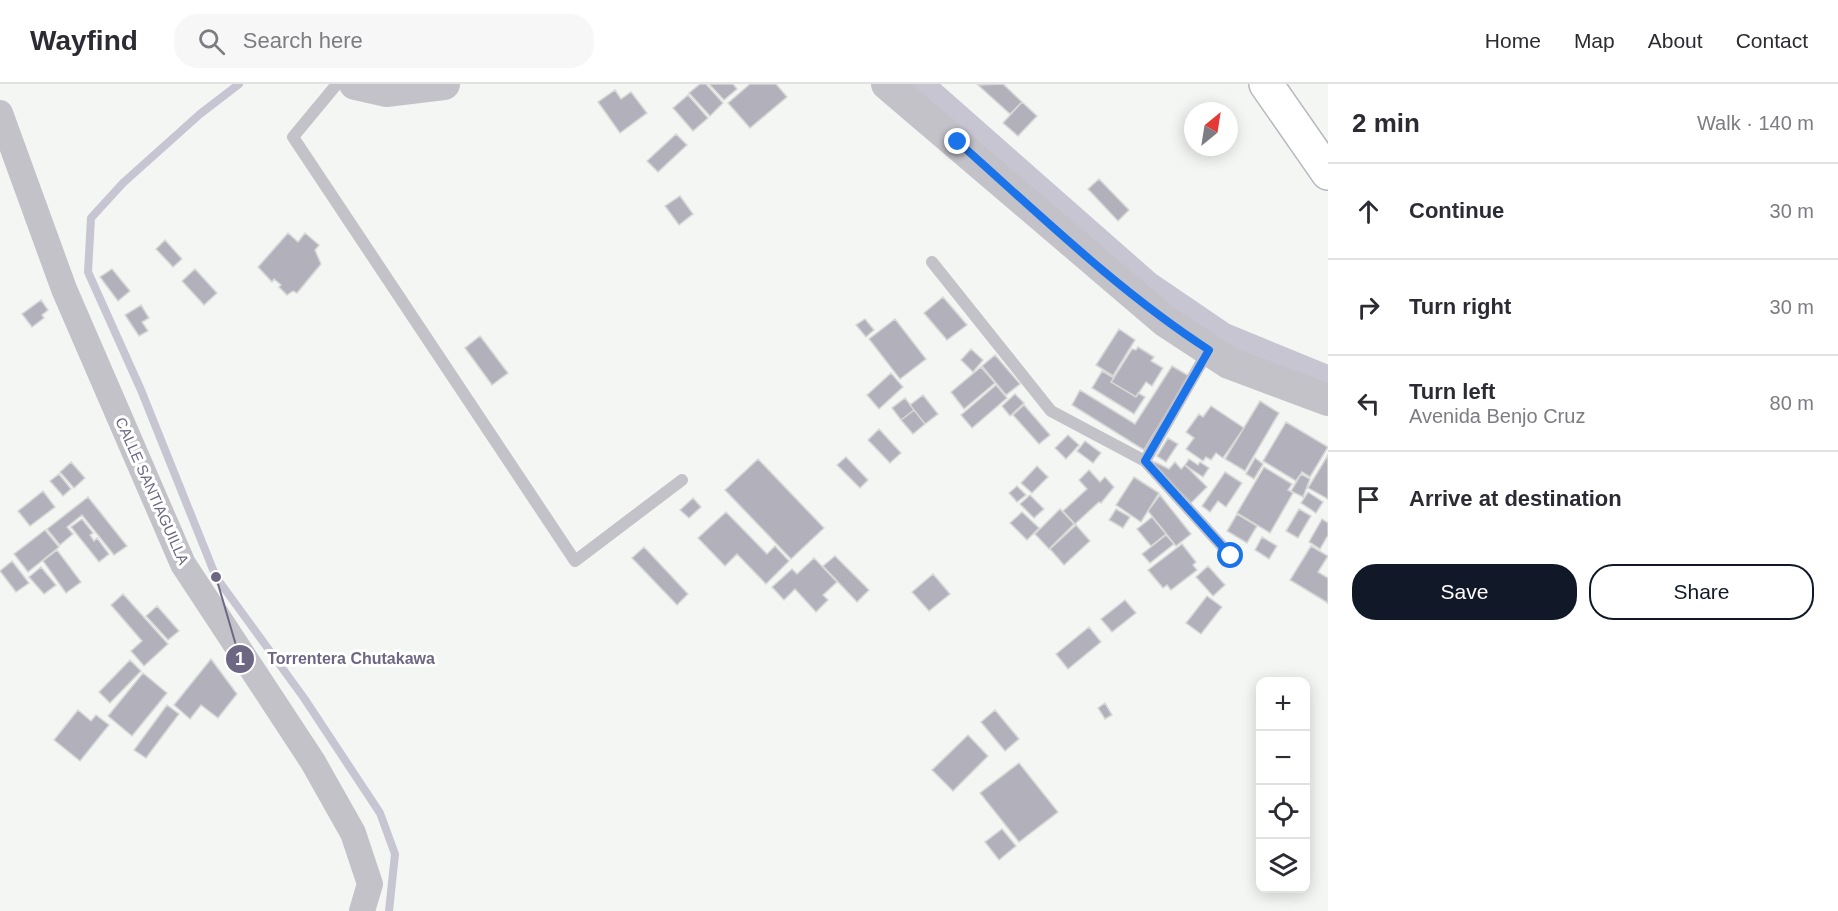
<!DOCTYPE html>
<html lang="en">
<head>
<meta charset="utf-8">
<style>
	:root { --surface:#fff; --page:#f7f7f7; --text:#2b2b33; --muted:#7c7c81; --line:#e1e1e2; --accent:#111827 }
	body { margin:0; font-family:Helvetica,sans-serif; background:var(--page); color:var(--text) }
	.controls { position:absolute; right:18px; bottom:18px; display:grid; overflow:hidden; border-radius:12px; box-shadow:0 3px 15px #0003 }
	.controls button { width:54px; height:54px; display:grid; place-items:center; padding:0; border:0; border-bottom:2px solid var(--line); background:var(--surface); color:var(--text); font:30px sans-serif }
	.compass { position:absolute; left:1184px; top:18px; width:54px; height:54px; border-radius:50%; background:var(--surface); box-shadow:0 3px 15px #0003; rotate:30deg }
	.stop { position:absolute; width:18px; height:18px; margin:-14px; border:4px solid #1a73e8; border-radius:50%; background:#fff }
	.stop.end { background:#1a73e8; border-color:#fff; box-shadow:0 2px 6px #0008 }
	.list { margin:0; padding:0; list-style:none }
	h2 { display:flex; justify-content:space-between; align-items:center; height:78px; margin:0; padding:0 24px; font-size:26px }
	h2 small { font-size:20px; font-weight:400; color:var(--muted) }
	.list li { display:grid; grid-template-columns:39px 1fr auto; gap:18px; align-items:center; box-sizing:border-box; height:96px; padding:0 24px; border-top:2px solid var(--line) }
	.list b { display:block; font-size:22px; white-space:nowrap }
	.list p { margin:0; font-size:20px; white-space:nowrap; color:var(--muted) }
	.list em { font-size:20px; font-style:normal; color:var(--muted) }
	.actions { display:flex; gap:12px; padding:18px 24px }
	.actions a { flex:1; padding:14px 0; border:2px solid var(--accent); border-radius:24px; text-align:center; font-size:21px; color:var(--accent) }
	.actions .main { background:var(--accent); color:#fff }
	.icon { flex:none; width:33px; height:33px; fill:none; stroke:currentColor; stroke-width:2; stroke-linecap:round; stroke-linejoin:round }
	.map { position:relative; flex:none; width:1328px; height:827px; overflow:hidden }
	header { display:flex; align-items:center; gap:36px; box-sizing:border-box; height:84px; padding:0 30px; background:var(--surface); border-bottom:2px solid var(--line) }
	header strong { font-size:28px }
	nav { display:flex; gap:33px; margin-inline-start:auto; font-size:21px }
	.search { width:420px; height:54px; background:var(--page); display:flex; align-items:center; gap:15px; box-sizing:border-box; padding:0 21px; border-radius:24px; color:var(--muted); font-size:22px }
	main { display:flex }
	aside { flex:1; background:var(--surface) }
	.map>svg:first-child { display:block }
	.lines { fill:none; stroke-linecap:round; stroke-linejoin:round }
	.stream { stroke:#c6c5d1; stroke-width:8 }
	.canal { stroke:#c6c5d1; stroke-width:27 }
	.building { fill:#b2b0bb; stroke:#d6d8d6; stroke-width:1.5 }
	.secondary-casing { stroke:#b9b7bf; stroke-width:36 }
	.service { stroke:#c4c2c9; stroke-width:12 }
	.minor { stroke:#c4c2c9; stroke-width:26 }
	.tertiary { stroke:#c4c2c9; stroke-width:32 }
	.secondary { stroke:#fff; stroke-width:33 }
	.route { stroke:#1a73e8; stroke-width:8 }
	.labels { text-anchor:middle; stroke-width:6; stroke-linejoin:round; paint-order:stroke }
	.street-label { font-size:15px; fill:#6e6783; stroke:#fff }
	.leader { fill:none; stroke:#6e6783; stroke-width:2 }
	.callout-dot { fill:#6e6783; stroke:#fff; stroke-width:2 }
	.mark-label { font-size:18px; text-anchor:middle; font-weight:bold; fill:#fff }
	.callout-label { font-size:16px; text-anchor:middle; font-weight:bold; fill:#6e6783; stroke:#fff; stroke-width:6; stroke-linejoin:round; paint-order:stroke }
</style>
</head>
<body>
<header>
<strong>Wayfind</strong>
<div class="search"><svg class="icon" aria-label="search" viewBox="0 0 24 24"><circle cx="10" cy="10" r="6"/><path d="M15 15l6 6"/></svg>Search here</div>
<nav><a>Home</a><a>Map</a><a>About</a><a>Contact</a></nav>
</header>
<main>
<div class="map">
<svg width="1328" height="827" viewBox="0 0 1328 827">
	<rect width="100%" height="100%" fill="#f4f6f3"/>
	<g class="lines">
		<path class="stream" d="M239 0 200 30 123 99 91 134 88 188 141 306 216 493 304 614 380 729 395 770 389 827"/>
		<path class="canal" d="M920 0 1148 201 1223 252 1328 295"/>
	</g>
	<path class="building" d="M700 0H706L723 19 710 32 689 9Z
		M709 0H733L737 5 724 16Z
		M750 0H776L787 13 750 44 728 19Z
		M1003 0 1022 18 1010 30 978 1Z
		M615 6 621 15 631 8 647 29 620 49 598 18Z
		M688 11 708 34 693 47 673 24Z
		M1022 18 1037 32 1018 52 1003 39Z
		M676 50 687 61 658 88 647 77Z
		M1099 95 1129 126 1118 137 1088 105Z
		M680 112 693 130 679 141 665 122Z
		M288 149 298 158 305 149 319 161 315 166 321 180 297 209 293 207 287 211 279 203 281 201 274 195 272 198 258 183Z
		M165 156 182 175 173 183 156 165Z
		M112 185 130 207 118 217 100 193Z
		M195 185 217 209 204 221 182 197Z
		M943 213 967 241 947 256 924 229Z
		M41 216 48 226 42 231 44 234 32 243 22 230Z
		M141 221 149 234 142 238 148 247 139 252 125 231Z
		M865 235 874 246 866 253 856 241Z
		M895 235 926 275 900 295 869 255Z
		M1119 245 1135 256 1113 292 1096 281Z
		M480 252 508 289 492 301 465 264Z
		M1138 263 1154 273 1151 277 1163 284 1152 302 1146 298 1136 313 1111 298 1132 265 1136 266Z
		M971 265 983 276 973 288 961 276Z
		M995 271 1020 300 1006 311 982 282Z
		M1172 282 1189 292 1144 366 1072 321 1080 306 1135 340Z
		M981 283 995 299 964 325 951 308Z
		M1102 287 1114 294 1111 298 1136 313 1138 309 1145 313 1134 330 1092 304Z
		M891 289 903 303 879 325 867 311Z
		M996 301 1007 314 972 344 961 331Z
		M1015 310 1024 319 1010 332 1002 322Z
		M923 311 938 330 925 340 910 321Z
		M905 314 914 326 901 336 892 324Z
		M1260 317 1279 329 1245 387 1225 375Z
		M1024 321 1050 351 1039 360 1013 331Z
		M1211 322 1244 344 1223 374 1216 369 1211 376 1206 373 1203 377 1186 365 1194 354 1186 348 1199 330 1203 333Z
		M914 326 925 340 913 350 901 336Z
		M1286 338 1328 363 1310 393 1302 388 1296 397 1263 377Z
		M879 345 901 369 890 379 868 356Z
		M1068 351 1079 361 1066 375 1055 364Z
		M1168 354 1178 360 1166 378 1157 372Z
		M1085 357 1101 369 1093 379 1077 367Z
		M1328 371V415L1308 404Z
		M846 373 868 396 860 404 837 381Z
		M1255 374 1263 380 1254 395 1246 390Z
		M758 375 824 444 791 475 725 406Z
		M1189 375 1198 381 1200 378 1209 384 1203 393 1185 381Z
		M71 378 85 394 74 404 60 388Z
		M1155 378 1169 385 1175 378 1181 385 1185 381 1207 403 1191 419 1153 381Z
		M1037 382 1048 393 1032 409 1021 399Z
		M1264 383 1292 400 1288 406 1293 409 1270 449 1237 429Z
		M1089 386 1100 398 1105 393 1114 403 1101 419 1099 418 1075 440 1063 427 1087 405 1079 396Z
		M1225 388 1242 399 1226 423 1218 417 1210 428 1202 422Z
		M59 390 71 405 63 412 50 397Z
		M1301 390 1310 395 1303 413 1291 407Z
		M1134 393 1159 409 1141 438 1116 421Z
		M1017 402 1026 411 1017 418 1009 409Z
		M43 407 55 423 30 442 18 427Z
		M1308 408 1323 418 1316 429 1301 419Z
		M1030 411 1044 425 1034 434 1020 420Z
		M1160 411 1191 450 1176 462 1148 427Z
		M88 413 127 462 114 471 82 431 67 443 73 450 60 461 47 445Z
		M693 414 701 423 689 434 680 426Z
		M1060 425 1074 440 1049 465 1035 450Z
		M1116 425 1130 433 1123 444 1109 436Z
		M1299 425 1311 432 1298 454 1286 447Z
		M726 428 767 470 775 462 789 477 766 500 737 470 725 482 698 454Z
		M1022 428 1039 444 1027 456 1010 439Z
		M1237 430 1257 442 1247 459 1227 447Z
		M1152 433 1166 450 1151 462 1137 445Z
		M82 435 93 449 90 451 94 457 97 454 109 470 99 478 71 443Z
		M1322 435 1328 439V451L1320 465 1309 458Z
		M1076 441 1090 457 1064 481 1050 465Z
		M45 446 59 463 28 488 14 470Z
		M1166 451 1174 460 1150 479 1142 470Z
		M1262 453 1277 462 1269 475 1255 466Z
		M1182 460 1196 478 1193 481 1197 486 1171 506 1167 501 1163 504 1148 486Z
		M1311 462 1328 472 1318 488 1328 494V519L1290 496Z
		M644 463 688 510 677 521 632 474Z
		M57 466 81 498 66 509 43 477Z
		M835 472 869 506 857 518 823 482Z
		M814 474 837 498 823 511 828 516 816 528 795 505 784 516 772 503 792 485 797 490Z
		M12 477 29 499 16 508 0 487Z
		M1208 482 1225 501 1213 512 1196 493Z
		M41 483 56 501 44 510 29 493Z
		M933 490 950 510 929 527 912 508Z
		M123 510 168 560 144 582 131 567 142 557 111 521Z
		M1207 512 1222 523 1201 550 1186 539Z
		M1125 516 1136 529 1112 548 1101 535Z
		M157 522 179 547 168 556 146 532Z
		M1089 543 1101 558 1068 585 1056 570Z
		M211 575 237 610 218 634 201 621 190 635 174 621Z
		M130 576 141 587 110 619 99 608Z
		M143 589 167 609 132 652 108 632Z
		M1105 619 1112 631 1105 635 1098 624Z
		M167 621 179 630 146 674 134 666Z
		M78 626 91 637 96 631 109 641 80 677 54 656Z
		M995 626 1019 655 1005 667 981 638Z
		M968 651 988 672 953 707 932 686Z
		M1019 679 1058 728 1019 758 980 709Z
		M1002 745 1016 762 999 776 985 758Z"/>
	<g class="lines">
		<defs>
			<path id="secondary" d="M1266 0 1328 89"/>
		</defs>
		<use href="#secondary" class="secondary-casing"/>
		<path class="service" d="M337 0 293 53 575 477 682 396
			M932 178 1051 327 1145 377 1231 472
			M1145 377 1208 267"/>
		<path class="minor" d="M0 29 64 205 183 480 313 678 353 749 370 800 362 827"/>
		<path class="tertiary" d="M355 0 386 7 444 0
			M887 0 1165 237 1229 279 1328 316"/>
		<use href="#secondary" class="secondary"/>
	</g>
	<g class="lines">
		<path class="route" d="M958 58C1039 130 1118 207 1209 266L1145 377 1231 472"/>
	</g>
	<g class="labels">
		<g class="street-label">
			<text transform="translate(152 407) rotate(66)" y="5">CALLE SANTIAGUILLA</text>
		</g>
	</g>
	<path class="leader" d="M216 493L240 575"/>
	<g class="callout-dot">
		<circle cx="216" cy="493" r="6"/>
		<circle cx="240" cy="575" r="15"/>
	</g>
	<g class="mark-label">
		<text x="240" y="581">1</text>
	</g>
	<g class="callout-label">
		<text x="351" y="580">Torrentera Chutakawa</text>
	</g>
</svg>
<div class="controls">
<button>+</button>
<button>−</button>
<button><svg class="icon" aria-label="locate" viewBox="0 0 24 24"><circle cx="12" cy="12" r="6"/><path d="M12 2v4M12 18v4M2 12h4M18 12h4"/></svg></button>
<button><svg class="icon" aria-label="layers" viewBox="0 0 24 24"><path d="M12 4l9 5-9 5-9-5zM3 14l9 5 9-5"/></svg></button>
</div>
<svg class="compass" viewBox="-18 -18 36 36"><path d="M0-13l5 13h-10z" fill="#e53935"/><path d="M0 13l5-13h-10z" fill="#7c7c81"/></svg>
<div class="stop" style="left:1231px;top:472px"></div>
<div class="stop end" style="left:958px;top:58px"></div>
</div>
<aside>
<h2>2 min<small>Walk · 140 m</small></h2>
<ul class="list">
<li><svg class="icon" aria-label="ahead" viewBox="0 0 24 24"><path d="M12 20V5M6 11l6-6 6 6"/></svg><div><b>Continue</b></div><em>30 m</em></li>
<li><svg class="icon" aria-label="right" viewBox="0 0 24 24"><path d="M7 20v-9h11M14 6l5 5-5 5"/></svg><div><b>Turn right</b></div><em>30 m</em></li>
<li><svg class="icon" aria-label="left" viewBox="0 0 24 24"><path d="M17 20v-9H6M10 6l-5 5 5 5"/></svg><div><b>Turn left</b><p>Avenida Benjo Cruz</p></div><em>80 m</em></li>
<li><svg class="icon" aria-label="arrive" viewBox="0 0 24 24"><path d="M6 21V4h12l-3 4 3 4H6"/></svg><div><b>Arrive at destination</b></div></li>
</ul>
<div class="actions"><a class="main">Save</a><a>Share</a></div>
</aside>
</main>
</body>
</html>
